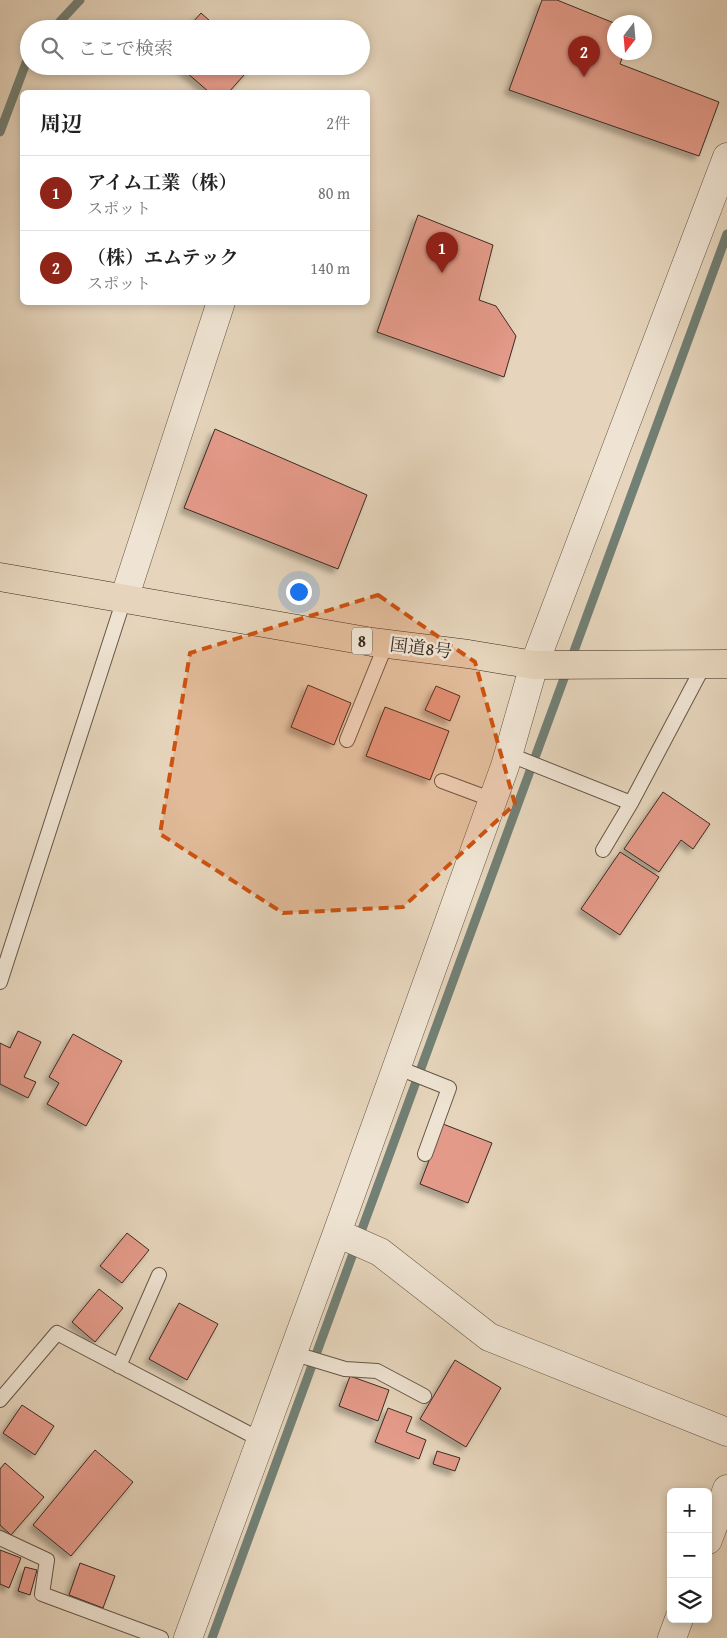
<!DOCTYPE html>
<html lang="ja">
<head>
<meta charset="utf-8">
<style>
	:root { --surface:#fff; --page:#f6f6f6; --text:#222; --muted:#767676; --line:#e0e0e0; --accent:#8f2418 }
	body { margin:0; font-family:"Gentium Book Plus","Noto Serif JP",serif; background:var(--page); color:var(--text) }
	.controls { position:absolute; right:15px; bottom:15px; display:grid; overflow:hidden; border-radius:8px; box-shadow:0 2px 8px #0003 }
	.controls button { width:45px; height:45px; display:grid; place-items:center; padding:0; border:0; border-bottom:1px solid var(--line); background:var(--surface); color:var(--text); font:25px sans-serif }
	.compass { position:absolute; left:607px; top:15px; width:45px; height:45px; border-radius:50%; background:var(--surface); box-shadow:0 2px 8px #0003; rotate:196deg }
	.you { position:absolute; left:298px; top:591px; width:18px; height:18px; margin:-12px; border:4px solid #fff; border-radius:50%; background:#1a73e8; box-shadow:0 0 0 8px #1a73e833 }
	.badge { display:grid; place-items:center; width:32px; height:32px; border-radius:50%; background:var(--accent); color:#fff; font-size:16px; font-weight:700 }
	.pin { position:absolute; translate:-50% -41px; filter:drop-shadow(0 1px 2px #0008) }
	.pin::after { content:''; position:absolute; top:26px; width:18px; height:15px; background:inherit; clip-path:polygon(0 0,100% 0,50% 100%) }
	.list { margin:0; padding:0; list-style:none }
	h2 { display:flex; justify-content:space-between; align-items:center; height:65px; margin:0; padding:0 20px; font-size:21px }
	h2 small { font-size:16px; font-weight:400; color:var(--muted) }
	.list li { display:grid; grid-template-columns:32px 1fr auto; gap:15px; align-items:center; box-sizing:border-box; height:75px; padding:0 20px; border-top:1px solid var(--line) }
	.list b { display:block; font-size:19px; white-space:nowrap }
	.list p { margin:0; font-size:16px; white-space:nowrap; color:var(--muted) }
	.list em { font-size:16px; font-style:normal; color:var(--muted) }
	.icon { flex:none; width:28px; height:28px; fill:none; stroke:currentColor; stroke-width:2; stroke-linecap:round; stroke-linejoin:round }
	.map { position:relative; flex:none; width:727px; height:1638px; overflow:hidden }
	.search { position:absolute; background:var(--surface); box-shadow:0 2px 8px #0003; left:20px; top:20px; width:350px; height:55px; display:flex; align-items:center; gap:12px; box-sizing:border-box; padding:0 18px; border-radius:28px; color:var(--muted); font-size:19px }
	.panel { position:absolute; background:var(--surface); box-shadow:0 2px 8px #0003; left:20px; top:90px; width:350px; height:215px; border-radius:8px }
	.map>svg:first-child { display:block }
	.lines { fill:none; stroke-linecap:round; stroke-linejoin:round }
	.stream { stroke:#728075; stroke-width:9 }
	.building { fill:#e49a89; stroke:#3a2b22; filter:url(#shadow) }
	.lane-casing { stroke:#655648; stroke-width:16 }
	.street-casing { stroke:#655648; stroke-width:29 }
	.highway-casing { stroke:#3a2b22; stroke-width:29 }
	.lane { stroke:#efe4d3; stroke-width:14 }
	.street { stroke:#efe4d3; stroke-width:28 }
	.highway { stroke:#e6d5bc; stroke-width:28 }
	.marked { fill:#ce520f; fill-opacity:0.2; stroke:#ce520f; stroke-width:4; stroke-dasharray:10 6; stroke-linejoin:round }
	.labels { text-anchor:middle; stroke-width:5; stroke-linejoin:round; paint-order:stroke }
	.shield { fill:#efe4d3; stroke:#706257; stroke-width:1 }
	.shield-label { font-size:16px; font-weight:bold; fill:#3a2b22 }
	.street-label { font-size:18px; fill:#3a2b22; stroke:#efe4d3 }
</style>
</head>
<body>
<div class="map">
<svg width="727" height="1638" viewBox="0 0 727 1638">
	<defs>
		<filter id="shadow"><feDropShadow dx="-4.5" dy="4.5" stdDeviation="2.5" flood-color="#0004"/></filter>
	</defs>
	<rect width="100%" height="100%" fill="#e6d5bc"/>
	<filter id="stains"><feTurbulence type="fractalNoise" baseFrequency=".004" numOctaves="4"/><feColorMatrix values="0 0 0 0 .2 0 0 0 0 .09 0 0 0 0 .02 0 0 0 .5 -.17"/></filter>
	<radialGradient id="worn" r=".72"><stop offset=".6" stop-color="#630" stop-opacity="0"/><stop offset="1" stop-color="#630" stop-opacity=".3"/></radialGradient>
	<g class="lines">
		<path class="stream" d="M53 29 80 0
			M0 132 29 55
			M212 1638 727 234"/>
	</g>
	<path class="building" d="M542 0H557L614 23V52H624L620 64 719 102 699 156 509 90Z
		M201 13 219 29H187Z
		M179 66H252L229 92H209Z
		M418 215 493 245 479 300 496 306 516 336 504 377 377 332Z
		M215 429 367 495 338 569 184 508Z
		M308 685 351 703 334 745 291 727Z
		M436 686 460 696 450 721 425 710Z
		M385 707 449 731 430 780 366 756Z
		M663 792 710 824 693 849 681 840 659 872 624 849Z
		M620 852 659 877 620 935 581 909Z
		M18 1031 41 1042 24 1077 36 1082 28 1098 0 1084V1043L10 1048Z
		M73 1034 122 1061 86 1126 47 1104 59 1083 49 1077Z
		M443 1124 492 1143 468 1203 420 1184Z
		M127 1233 149 1250 122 1283 100 1266Z
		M99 1289 123 1308 95 1342 72 1322Z
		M179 1303 218 1324 187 1380 149 1359Z
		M455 1360 501 1388 466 1447 420 1419Z
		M350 1376 389 1390 378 1421 339 1406Z
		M22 1405 54 1426 35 1455 3 1433Z
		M388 1408 412 1417 406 1432 426 1440 419 1459 375 1442Z
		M95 1450 133 1482 71 1556 33 1525Z
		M437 1451 460 1458 455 1471 433 1464Z
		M5 1463 44 1497 11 1535 0 1525V1469Z
		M0 1550 21 1558 9 1588 0 1584Z
		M80 1563 115 1576 103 1608 69 1595Z
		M25 1567 37 1570 30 1595 18 1591Z"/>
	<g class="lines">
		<defs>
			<path id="lane" d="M347 740 386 644
				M508 754 631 803 603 850
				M442 781 493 800
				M631 803 704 665
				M0 982 124 599
				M396 1067 449 1088 425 1154
				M292 1353 345 1369 377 1371 424 1396
				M119 1366 159 1275
				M0 1400 57 1333 261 1440
				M0 1538 47 1560 42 1594 161 1638"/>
			<path id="street" d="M124 599 221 302
				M337 1233 380 1252 489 1337 727 1432
				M708 1540 727 1489
				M188 1638 337 1233 505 766 534 665 727 157
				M672 1638 679 1619"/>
			<path id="highway" d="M0 577 372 642 468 654 534 665 727 664"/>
		</defs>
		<use href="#lane" class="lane-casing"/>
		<use href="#street" class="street-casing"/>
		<use href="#highway" class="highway-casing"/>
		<use href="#lane" class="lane"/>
		<use href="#street" class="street"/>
		<use href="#highway" class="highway"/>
	</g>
	<path class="marked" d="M378 595 475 662 515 804 403 907 283 913 160 834 190 653Z"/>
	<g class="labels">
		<rect class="shield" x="352" y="627.5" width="20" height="27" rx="4"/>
		<g class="shield-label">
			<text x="362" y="647">8</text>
		</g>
		<g class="street-label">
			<text transform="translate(421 648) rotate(7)" y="6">国道8号</text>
		</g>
	</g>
	<rect width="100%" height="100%" filter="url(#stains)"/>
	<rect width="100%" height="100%" fill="url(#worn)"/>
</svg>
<div class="controls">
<button>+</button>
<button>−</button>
<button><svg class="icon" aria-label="layers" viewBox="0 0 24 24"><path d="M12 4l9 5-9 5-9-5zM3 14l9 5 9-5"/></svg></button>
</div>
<svg class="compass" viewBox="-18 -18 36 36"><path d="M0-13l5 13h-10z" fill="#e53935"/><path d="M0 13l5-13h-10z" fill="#767676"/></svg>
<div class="you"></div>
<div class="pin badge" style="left:442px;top:273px">1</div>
<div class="pin badge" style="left:584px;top:77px">2</div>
<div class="search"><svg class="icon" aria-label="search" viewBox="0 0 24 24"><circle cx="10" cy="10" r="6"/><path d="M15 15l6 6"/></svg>ここで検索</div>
<section class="panel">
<h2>周辺<small>2件</small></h2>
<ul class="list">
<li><span class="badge">1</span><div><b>アイム工業（株）</b><p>スポット</p></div><em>80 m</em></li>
<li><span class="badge">2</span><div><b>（株）エムテック</b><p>スポット</p></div><em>140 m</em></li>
</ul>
</section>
</div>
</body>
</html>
